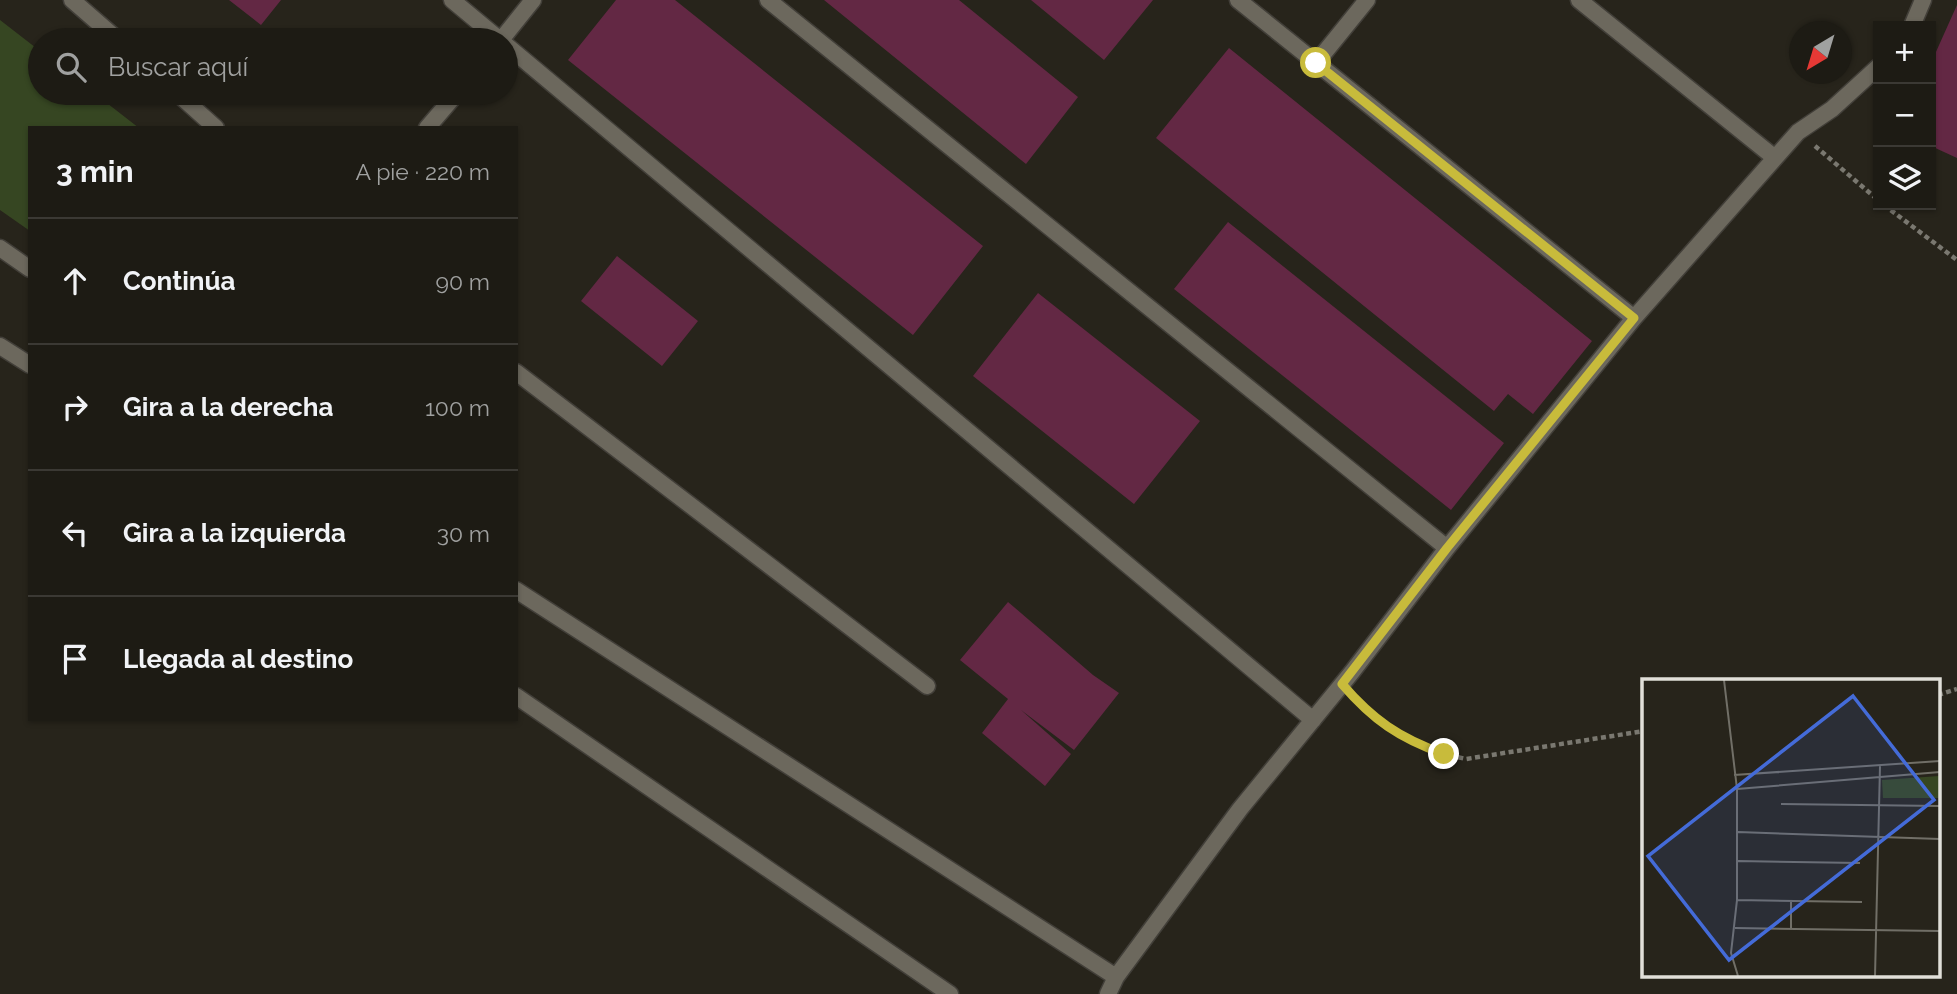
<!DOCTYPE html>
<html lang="es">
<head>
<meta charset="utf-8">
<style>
	:root { --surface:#1d1b14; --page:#2a2822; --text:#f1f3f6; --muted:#a0a1a0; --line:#3b3934 }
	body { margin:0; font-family:Raleway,sans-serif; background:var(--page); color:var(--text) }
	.controls { position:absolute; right:21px; top:21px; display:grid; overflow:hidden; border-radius:0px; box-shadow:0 2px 5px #0004 }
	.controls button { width:63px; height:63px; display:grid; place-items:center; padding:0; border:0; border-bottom:2px solid var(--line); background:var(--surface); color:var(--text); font:35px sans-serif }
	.compass { position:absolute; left:1789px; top:21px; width:63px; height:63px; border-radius:50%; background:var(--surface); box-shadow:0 2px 5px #0004; rotate:218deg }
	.stop { position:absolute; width:21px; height:21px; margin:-16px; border:5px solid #c8bb3b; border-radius:50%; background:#fff }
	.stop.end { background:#c8bb3b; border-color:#fff; box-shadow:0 2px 7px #0008 }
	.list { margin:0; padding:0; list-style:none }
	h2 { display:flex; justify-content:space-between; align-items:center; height:91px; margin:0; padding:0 28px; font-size:30px }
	h2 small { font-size:23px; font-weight:400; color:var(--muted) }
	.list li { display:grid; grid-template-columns:46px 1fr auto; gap:21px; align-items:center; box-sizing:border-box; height:126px; padding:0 28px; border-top:2px solid var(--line) }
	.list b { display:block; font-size:26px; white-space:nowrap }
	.list em { font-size:23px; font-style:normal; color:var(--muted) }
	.icon { flex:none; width:38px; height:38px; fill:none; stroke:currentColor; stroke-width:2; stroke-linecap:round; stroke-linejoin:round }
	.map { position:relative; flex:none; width:1957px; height:994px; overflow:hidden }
	.search { position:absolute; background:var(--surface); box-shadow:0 2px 5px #0004; left:28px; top:28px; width:490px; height:77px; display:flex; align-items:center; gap:18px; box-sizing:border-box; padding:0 24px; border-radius:38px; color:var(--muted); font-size:26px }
	.panel { position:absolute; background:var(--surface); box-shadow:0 2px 5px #0004; left:28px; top:126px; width:490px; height:595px; border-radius:0px }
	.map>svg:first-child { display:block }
	.green { fill:#364622 }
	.building { fill:#632844 }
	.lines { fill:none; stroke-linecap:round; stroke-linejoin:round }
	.service-casing { stroke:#423f39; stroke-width:19 }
	.path { stroke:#7a7870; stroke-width:4.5; stroke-dasharray:5 3.5; stroke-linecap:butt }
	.service { stroke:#6c685d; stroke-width:16 }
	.route { stroke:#c8bb3b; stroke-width:9 }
	.inset-road { fill:none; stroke:#716f67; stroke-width:2 }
	.view { fill:#446bd8; fill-opacity:0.15; stroke:#446bd8; stroke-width:3.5 }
	.inset-edge { fill:none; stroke:#e1dfd9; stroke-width:3.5 }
</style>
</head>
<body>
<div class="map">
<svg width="1957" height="994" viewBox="0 0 1957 994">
	<rect width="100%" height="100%" fill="#27241b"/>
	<path class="green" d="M0 20 40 51V93H94L139 128H30V231L0 210Z"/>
	<path class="building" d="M229 0H281L261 25Z
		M616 0H675L983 246 913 335 568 60Z
		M824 0H959L1078 97 1026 164Z
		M1031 0H1153L1104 60Z
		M1957 5V158L1931 146V63Z
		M1229 48 1592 341 1533 414 1508 394 1494 411 1156 138Z
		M1228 222 1504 443 1451 510 1174 289Z
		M617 256 698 321 662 366 581 301Z
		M1038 293 1200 421 1134 504 973 376Z
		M1008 602 1093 675 1119 693 1074 750 1021 710 1071 754 1045 786 982 733 1008 699 960 660Z"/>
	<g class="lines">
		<defs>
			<path id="service" d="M72 0 118 40
				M452 0 500 40
				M768 0 1447 548
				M1238 0 1634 318
				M1579 0 1775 158
				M1912 26 1923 0
				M501 40 533 0
				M506 45 1313 720
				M1316 63 1367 0
				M177 93 216 128
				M427 128 457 93
				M0 248 30 269
				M0 346 30 365
				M516 372 927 686
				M516 590 1116 977
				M516 696 950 994
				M1108 994 1116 977 1240 809 1352 672 1447 548 1634 318 1798 132 1832 109 1878 67"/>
		</defs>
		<use href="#service" class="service-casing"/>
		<path class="path" d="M1815 146 1878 200
			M1884 205 1957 260
			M1938 695 1957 689
			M1356 700C1385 732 1424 750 1466 759L1644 731"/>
		<use href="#service" class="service"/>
	</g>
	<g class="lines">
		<path class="route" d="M1316 63 1634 318 1447 548 1342 684C1373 720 1399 738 1444 754"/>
	</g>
	<g transform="translate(1642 679)">
		<rect width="298" height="298" fill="#27241b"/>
		<path d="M297 97V119H241L240 101Z" fill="#364622"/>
		<path class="inset-road" d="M82 1 95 110V221L89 274 96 297M92 96 298 82M95 110 298 93M139 125 298 127M96 153 298 160M96 182 218 184M95 221 220 223M93 249 298 252M149 250V222M233 297 238 87"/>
		<path class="view" d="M211 17 292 121 87 281 6 177Z"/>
		<rect width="298" height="298" class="inset-edge"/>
	</g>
</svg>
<div class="controls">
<button>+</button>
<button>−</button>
<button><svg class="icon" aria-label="layers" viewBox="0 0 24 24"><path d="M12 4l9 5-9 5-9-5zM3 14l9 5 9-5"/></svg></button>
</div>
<svg class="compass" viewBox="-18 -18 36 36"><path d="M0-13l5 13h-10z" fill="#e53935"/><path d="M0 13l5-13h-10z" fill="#a0a1a0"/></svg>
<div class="stop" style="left:1316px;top:63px"></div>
<div class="stop end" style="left:1444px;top:754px"></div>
<div class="search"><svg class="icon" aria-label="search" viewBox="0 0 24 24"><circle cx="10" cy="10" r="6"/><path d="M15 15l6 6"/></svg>Buscar aquí</div>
<section class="panel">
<h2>3 min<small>A pie · 220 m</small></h2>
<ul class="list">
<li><svg class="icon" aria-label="ahead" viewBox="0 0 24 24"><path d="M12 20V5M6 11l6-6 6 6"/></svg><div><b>Continúa</b></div><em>90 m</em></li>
<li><svg class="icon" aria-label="right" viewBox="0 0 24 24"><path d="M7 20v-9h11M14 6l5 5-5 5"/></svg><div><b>Gira a la derecha</b></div><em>100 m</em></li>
<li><svg class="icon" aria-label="left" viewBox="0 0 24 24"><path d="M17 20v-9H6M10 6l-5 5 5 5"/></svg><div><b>Gira a la izquierda</b></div><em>30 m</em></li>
<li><svg class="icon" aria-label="arrive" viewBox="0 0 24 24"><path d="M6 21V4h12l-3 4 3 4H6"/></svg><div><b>Llegada al destino</b></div></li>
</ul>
</section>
</div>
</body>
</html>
